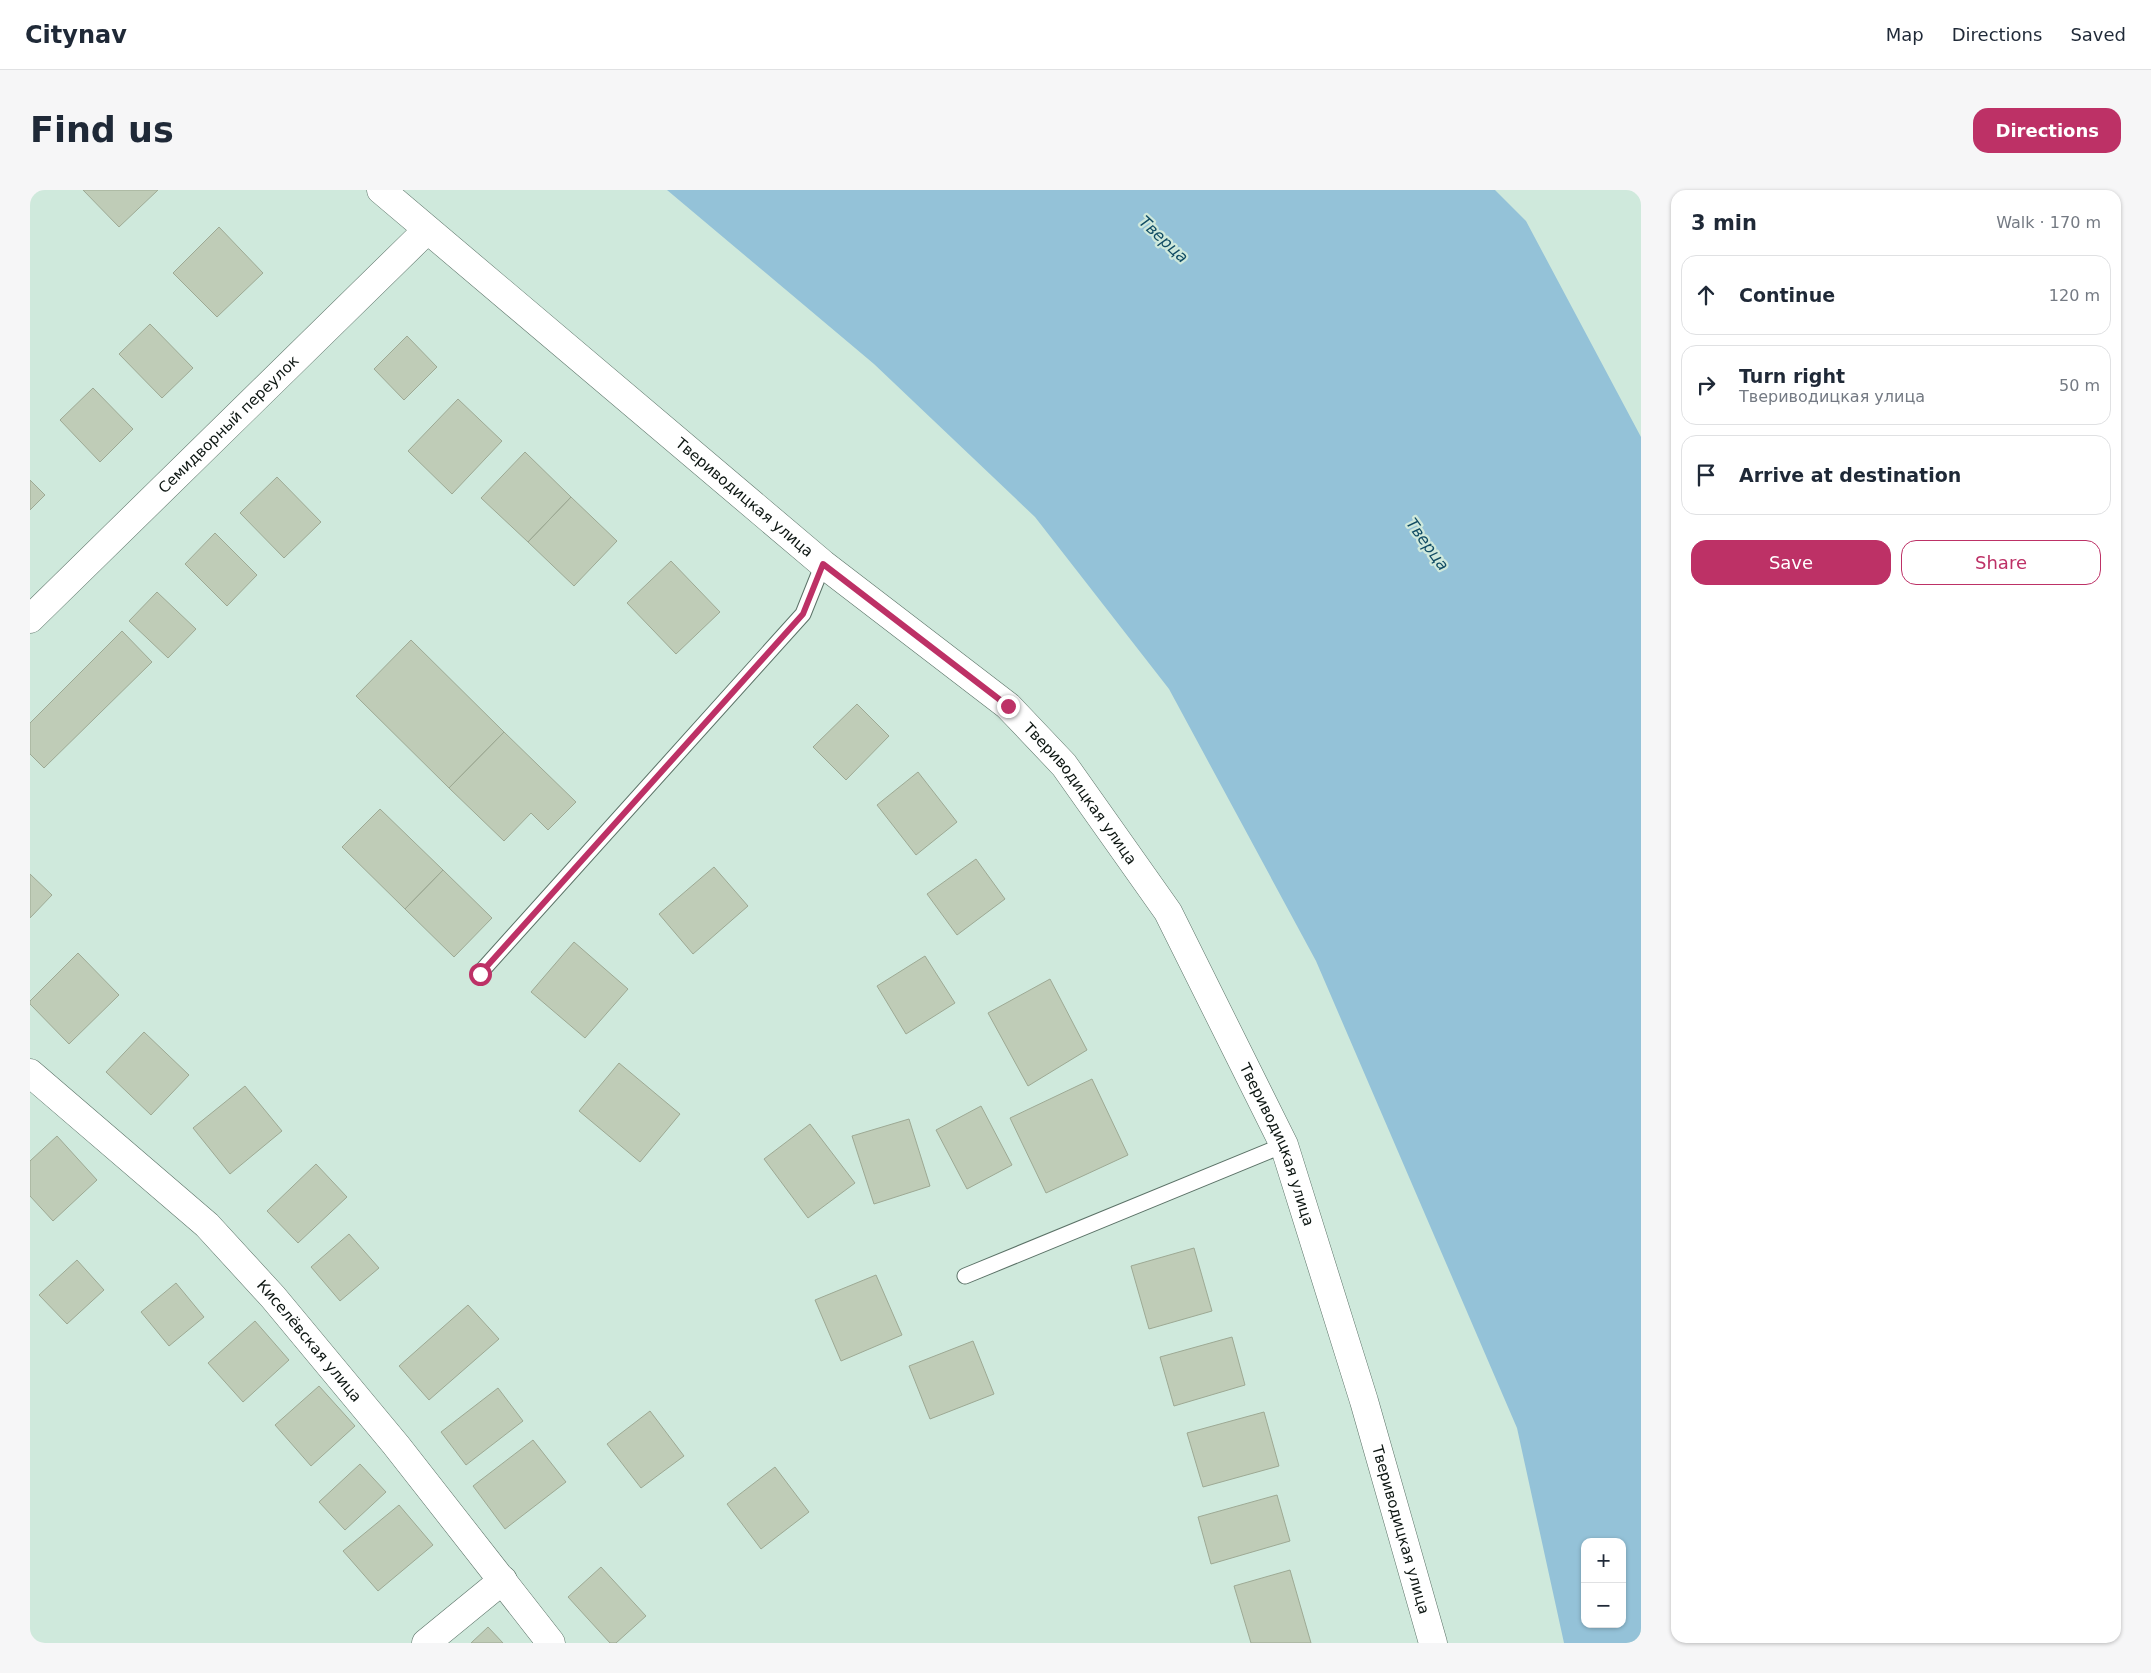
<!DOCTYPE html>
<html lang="en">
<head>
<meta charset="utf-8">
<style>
	:root { --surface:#fff; --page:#f6f6f7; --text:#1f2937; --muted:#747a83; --line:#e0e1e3; --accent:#bd3166 }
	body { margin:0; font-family:"DejaVu Sans",sans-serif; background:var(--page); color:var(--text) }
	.controls { position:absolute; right:15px; bottom:15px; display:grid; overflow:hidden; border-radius:10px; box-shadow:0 1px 4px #0004 }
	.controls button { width:45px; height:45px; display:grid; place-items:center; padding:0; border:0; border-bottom:1px solid var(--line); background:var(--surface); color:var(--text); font:25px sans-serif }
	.stop { position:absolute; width:15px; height:15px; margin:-11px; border:4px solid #bd3166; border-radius:50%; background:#fff }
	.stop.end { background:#bd3166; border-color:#fff; box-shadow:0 1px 5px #0008 }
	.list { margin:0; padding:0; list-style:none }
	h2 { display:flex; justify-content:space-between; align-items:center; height:65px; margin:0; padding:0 20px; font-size:21px }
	h2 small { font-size:16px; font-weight:400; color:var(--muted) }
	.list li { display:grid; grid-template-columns:32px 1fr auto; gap:15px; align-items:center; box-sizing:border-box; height:80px; margin:0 10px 10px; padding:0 10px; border:1px solid var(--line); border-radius:15px }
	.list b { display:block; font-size:19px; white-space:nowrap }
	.list p { margin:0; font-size:16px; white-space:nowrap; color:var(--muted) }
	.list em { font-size:16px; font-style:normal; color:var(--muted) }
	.actions { display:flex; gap:10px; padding:15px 20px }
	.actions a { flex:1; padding:11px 0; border:1px solid var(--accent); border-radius:15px; text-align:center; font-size:18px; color:var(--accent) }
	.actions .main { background:var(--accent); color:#fff }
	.icon { flex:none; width:28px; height:28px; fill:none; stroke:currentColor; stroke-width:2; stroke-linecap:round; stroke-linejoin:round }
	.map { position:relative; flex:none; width:1611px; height:1453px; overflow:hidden; border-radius:15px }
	header { display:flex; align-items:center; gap:30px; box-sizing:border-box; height:70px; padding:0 25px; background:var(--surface); border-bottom:1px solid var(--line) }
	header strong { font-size:24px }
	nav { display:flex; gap:28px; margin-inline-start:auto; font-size:18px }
	.intro { display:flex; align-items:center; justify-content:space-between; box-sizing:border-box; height:120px; padding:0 30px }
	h1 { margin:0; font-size:35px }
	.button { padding:12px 22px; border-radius:15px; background:var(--accent); color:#fff; font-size:18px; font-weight:700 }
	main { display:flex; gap:30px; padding:0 30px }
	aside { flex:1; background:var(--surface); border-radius:15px; box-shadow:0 1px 4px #0004 }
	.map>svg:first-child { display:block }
	.water { fill:#94c2d8; fill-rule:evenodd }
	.building { fill:#bfccb7; stroke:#9da994 }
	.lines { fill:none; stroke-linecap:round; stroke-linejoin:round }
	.lane-casing { stroke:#5b7267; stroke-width:17 }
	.street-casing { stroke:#5b7267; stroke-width:29 }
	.lane { stroke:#fff; stroke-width:15 }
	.street { stroke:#fff; stroke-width:28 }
	.route { stroke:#bd3166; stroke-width:6 }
	.labels { text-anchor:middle; stroke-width:4.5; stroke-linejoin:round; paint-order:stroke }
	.street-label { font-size:15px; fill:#0c1511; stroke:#cfe9dc }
	.water-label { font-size:16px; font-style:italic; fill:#104b63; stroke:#cfe9dc }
</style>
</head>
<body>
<header>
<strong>Citynav</strong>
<nav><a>Map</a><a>Directions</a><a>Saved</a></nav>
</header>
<div class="intro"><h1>Find us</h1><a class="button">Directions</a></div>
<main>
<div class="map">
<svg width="1611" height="1453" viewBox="0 0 1611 1453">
	<rect width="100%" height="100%" fill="#cfe9dc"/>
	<path class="water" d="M637 0H1465L1496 31 1611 247V1453H1534L1487 1238 1286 771 1139 499 1005 327 844 174ZM1555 1352H1592V1434H1555Z"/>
	<path class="building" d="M53 0H128L89 37Z
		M189 37 233 83 187 127 143 83Z
		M120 134 163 178 132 208 89 164Z
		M377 146 407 177 374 210 344 179Z
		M63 198 103 239 70 272 30 230Z
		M428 209 472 251 422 304 378 261Z
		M495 262 541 307 498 352 451 308Z
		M247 287 291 332 254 368 210 323Z
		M0 290 15 305 0 320Z
		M541 307 587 351 544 396 498 352Z
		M185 343 227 385 197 416 155 374Z
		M641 371 690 422 646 464 597 413Z
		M127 402 166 439 138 468 99 431Z
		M92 441 122 472 14 578 0 564V533Z
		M381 450 474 542 419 598 326 506Z
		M827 514 859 546 816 590 783 557Z
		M474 542 546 612 518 640 501 623 474 651 419 598Z
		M888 582 927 632 886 665 847 615Z
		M350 619 413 680 375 719 312 657Z
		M946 669 975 709 927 745 897 704Z
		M684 677 718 716 663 764 629 724Z
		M413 680 462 728 424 767 375 719Z
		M0 684 22 705 0 728Z
		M544 752 598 799 555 848 501 802Z
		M48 763 89 805 39 854 0 814V811Z
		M895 766 925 813 876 844 847 796Z
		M1020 789 1057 860 998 896 958 823Z
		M114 842 159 885 121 925 76 882Z
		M589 873 650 924 610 972 549 921Z
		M1062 889 1098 965 1016 1003 980 928Z
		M215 896 252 941 200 984 163 938Z
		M951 916 982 975 937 999 906 940Z
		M879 929 900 996 844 1014 822 946Z
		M780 934 825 993 778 1028 734 969Z
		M27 946 67 990 23 1031 0 1006V971Z
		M286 974 317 1007 268 1053 237 1021Z
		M319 1044 349 1078 310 1111 281 1077Z
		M1164 1058 1182 1121 1119 1139 1101 1076Z
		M47 1070 74 1100 37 1134 9 1105Z
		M846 1085 872 1145 811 1171 785 1110Z
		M146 1093 174 1127 139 1156 111 1122Z
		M438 1115 469 1149 399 1210 369 1176Z
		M225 1131 259 1170 213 1212 178 1173Z
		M1202 1147 1215 1195 1144 1216 1130 1167Z
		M943 1151 964 1204 900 1229 879 1176Z
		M289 1196 325 1236 281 1276 245 1235Z
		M468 1198 493 1231 436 1275 411 1242Z
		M620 1221 654 1266 611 1298 577 1254Z
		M1234 1222 1249 1276 1173 1297 1157 1243Z
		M503 1250 536 1292 475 1339 443 1296Z
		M330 1274 356 1302 315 1340 289 1312Z
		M745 1277 779 1322 731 1359 697 1314Z
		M1247 1305 1260 1351 1181 1374 1168 1327Z
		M369 1315 403 1355 348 1401 313 1361Z
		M571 1377 616 1426 586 1453H580L538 1407Z
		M1260 1380 1281 1453H1221L1204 1396Z
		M458 1437 473 1453H441Z"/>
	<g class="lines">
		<defs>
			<path id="lane" d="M449 784 773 424 793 374
				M935 1086 1254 955"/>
			<g id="street">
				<path id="s1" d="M351 0 793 374 978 516 1034 575 1138 722 1254 955 1334 1211 1403 1453"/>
				<path id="s2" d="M0 429 396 41"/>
				<path id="s3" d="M0 883 177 1035 243 1107 366 1255 521 1453"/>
				<path d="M396 1453 473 1390"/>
			</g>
		</defs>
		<use href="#lane" class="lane-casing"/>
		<use href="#street" class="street-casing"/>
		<use href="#lane" class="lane"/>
		<use href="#street" class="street"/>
	</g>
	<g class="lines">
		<path class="route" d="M450 784 773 424 793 374 978 516"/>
	</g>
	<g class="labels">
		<g class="street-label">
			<text dy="5" stroke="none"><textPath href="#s2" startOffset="278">Семидворный переулок</textPath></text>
			<text dy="5" stroke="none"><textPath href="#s1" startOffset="476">Твериводицкая улица</textPath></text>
			<text dy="5" stroke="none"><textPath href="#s1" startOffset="926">Твериводицкая улица</textPath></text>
			<text dy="5" stroke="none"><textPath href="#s1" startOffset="1331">Твериводицкая улица</textPath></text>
			<text dy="5" stroke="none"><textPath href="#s3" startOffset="388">Киселёвская улица</textPath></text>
			<text dy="5" stroke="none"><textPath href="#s1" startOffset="1736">Твериводицкая улица</textPath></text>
		</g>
		<g class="water-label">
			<text transform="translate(1134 49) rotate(43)" y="6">Тверца</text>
			<text transform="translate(1398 354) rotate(54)" y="6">Тверца</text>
		</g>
	</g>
</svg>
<div class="controls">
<button>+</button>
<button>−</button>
</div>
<div class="stop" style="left:450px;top:784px"></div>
<div class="stop end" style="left:978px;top:516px"></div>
</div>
<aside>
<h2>3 min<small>Walk · 170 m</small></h2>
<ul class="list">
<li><svg class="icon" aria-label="ahead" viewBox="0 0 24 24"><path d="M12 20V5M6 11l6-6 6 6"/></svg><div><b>Continue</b></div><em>120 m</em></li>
<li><svg class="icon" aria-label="right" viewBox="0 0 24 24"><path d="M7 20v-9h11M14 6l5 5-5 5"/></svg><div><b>Turn right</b><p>Твериводицкая улица</p></div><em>50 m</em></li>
<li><svg class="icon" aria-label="arrive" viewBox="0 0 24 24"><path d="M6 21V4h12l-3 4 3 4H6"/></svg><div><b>Arrive at destination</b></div></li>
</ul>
<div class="actions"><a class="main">Save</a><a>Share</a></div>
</aside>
</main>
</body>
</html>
